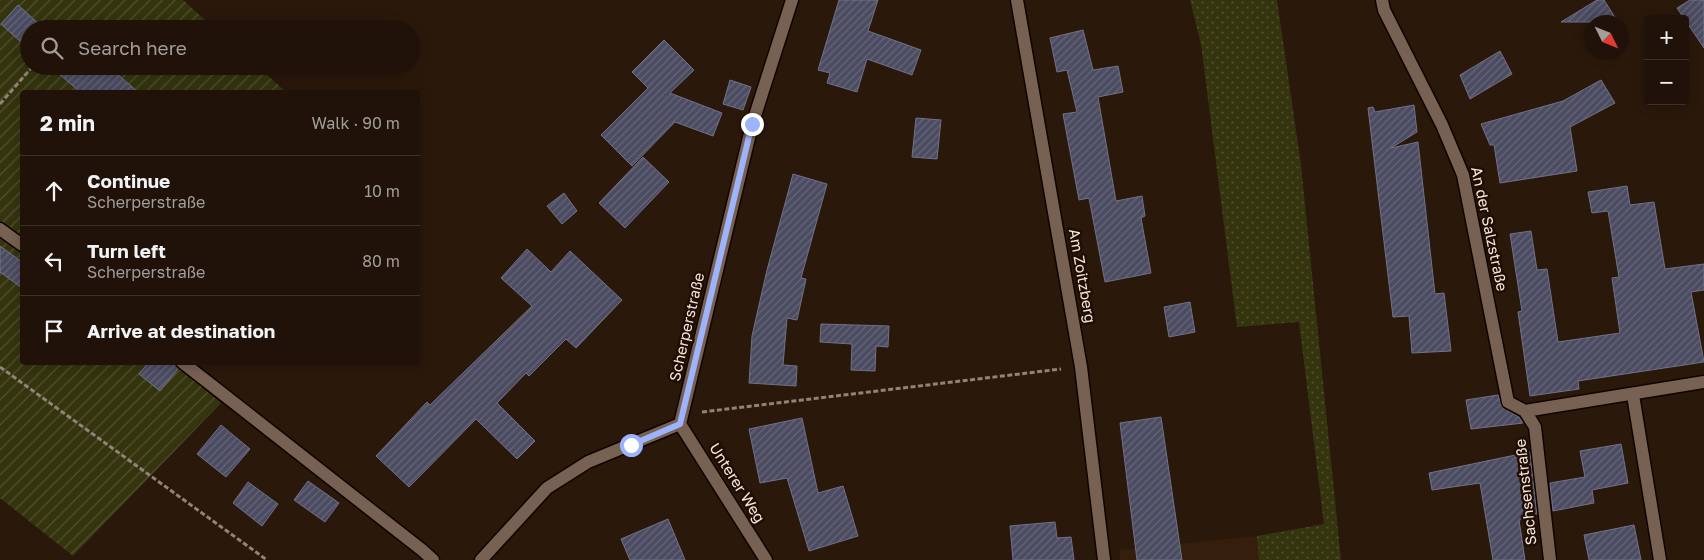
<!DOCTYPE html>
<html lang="en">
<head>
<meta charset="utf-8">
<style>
	:root { --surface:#201208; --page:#281b12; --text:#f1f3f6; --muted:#a29e9c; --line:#3d3229 }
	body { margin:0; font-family:"Golos Text",sans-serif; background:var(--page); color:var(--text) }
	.controls { position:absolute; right:15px; top:15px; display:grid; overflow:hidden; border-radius:5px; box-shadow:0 2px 12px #0003 }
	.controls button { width:45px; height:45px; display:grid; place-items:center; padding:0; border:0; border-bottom:1px solid var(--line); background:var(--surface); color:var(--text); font:25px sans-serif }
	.compass { position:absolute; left:1584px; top:15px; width:45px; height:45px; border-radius:50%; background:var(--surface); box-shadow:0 2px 12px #0003; rotate:133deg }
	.stop { position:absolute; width:15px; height:15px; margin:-11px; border:4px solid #9db4fd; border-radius:50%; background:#fff }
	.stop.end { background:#9db4fd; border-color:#fff; box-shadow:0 1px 5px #0008 }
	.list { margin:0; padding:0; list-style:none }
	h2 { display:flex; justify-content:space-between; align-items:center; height:65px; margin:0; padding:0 20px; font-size:21px }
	h2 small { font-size:16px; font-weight:400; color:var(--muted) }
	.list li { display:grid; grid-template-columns:32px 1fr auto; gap:15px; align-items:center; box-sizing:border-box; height:70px; padding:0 20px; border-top:1px solid var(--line) }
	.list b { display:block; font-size:19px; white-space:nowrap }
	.list p { margin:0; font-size:16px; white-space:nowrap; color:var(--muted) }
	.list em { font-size:16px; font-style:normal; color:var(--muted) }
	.icon { flex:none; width:28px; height:28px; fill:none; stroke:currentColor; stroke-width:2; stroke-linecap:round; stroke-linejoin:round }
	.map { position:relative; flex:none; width:1704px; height:560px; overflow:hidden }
	.search { position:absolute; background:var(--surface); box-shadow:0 2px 12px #0003; left:20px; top:20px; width:400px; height:55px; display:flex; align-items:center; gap:12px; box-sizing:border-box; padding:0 18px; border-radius:28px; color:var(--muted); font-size:19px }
	.panel { position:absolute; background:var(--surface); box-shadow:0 2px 12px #0003; left:20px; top:90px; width:400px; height:275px; border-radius:5px }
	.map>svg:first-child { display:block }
	.built { fill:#361e0d }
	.grass { fill:url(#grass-dots) }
	.garden { fill:url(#garden-furrows) }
	.building { fill:url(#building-hatch); stroke:#717189 }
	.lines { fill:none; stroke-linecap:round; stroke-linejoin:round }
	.minor-casing { stroke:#110300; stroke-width:15 }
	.path { stroke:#928277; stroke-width:3; stroke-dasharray:5 2.5; stroke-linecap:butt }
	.minor { stroke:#776152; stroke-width:12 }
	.route { stroke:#9db4fd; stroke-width:6 }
	.labels { text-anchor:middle; stroke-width:5; stroke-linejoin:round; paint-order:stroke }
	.street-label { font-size:15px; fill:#f5e7df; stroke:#200e03 }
</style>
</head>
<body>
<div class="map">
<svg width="1704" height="560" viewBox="0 0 1704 560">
	<defs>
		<pattern id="grass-dots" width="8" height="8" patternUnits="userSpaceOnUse" patternTransform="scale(1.25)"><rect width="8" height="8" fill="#34350e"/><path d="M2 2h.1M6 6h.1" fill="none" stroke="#525231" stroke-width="1.8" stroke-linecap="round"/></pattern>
		<pattern id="garden-furrows" width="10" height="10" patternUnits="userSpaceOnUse" patternTransform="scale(1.25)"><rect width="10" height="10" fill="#34350e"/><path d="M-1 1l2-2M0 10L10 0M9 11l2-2" fill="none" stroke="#525231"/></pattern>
		<pattern id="building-hatch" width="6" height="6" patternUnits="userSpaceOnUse" patternTransform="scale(1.25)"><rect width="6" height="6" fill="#4b4c62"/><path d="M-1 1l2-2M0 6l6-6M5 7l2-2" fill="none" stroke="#666678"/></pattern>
	</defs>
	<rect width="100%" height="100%" fill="#2a180b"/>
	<path class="built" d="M1257 536 1259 560H1120L1119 550Z"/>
	<path class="grass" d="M1190 0H1277L1301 165 1341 560H1259L1257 536 1324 524 1299 322 1237 327 1201 44Z"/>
	<path class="garden" d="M0 0H183L215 29H29V66H257L286 92H22V362L178 363 176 365 221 403 73 556 0 498Z"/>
	<path class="building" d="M839 0H878L868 31 921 50 912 75 867 59 857 92 827 83 830 73 818 70Z
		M1597 0H1604L1618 22H1561Z
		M1690 0H1704V48L1677 8Z
		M18 5 39 24 35 29H29V36L22 43 1 24Z
		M1083 30 1093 70 1118 66 1123 92 1098 97 1116 201 1142 196 1145 216 1141 218 1151 273 1105 282 1089 198 1079 200 1063 114 1077 112 1067 70 1057 72 1050 38Z
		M664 40 694 70 670 93 722 113 713 136 675 122 632 166 601 135 648 88 632 72Z
		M1500 51 1512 74 1470 99 1460 75Z
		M50 66H108L138 92H80Z
		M730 80 751 87 743 110 723 104Z
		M1601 80 1615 103 1570 127 1577 171 1500 183 1494 145H1490L1481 124 1563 101Z
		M1414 105 1417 132 1391 148 1418 142 1435 294 1444 293 1451 351 1412 353 1409 316 1393 317 1368 108 1373 107 1375 112Z
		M916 118 941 120 937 159 912 157Z
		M643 157 669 182 625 228 599 203Z
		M793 174 827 184 801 278 806 279 797 320 787 318 783 365 797 366 796 386 749 383 752 336 767 270Z
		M1627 186 1630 205 1654 202 1665 269 1704 264V290L1691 292 1704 362 1578 381 1579 389 1530 396 1518 312 1522 311 1510 234 1531 231 1537 270 1547 269 1558 342 1620 333 1612 278 1619 277 1608 211 1592 213 1588 192Z
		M564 193 577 211 562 224 547 206Z
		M0 246 22 262V288L0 272Z
		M527 249 551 272 570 251 622 300 576 348 566 339 529 376 526 373 497 403 535 441 517 459 476 419 409 487 376 456 427 402 430 405 532 306 501 278Z
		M1190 302 1195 332 1169 337 1164 307Z
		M821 324 889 326 888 347 876 346 875 371 851 370 852 344 820 342Z
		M149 362H174L178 369 160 391 139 374Z
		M1498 395 1502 407 1519 417 1523 423 1471 429 1466 400Z
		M1161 417 1182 560H1137L1120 423Z
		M802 418 818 493 843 486 858 536 809 551 787 478 760 483 749 429Z
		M221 425 250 449 226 477 197 454Z
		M1621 444 1628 483 1592 490 1594 503 1553 511 1550 483 1585 477 1580 451Z
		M1530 452 1537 514 1531 515V518L1519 520 1525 560H1493L1480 483 1432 490 1429 473Z
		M308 481 339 503 325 522 294 500Z
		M248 482 278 504 262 526 233 503Z
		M668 519 685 560H630L621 539Z
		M1055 522 1057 538 1071 537 1074 560H1013L1010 526Z
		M1634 525 1641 560H1589L1584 535Z"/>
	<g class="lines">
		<defs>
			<path id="minor" d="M1017 0 1081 367 1104 560
				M1382 0 1384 10 1442 125 1463 175 1508 402 1525 411 1535 427 1550 560
				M0 229 22 245
				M182 362 422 550 433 560
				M1633 395 1660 560
				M1525 411 1704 382
				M680 424 766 560
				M481 560 547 488 588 462 680 424 752 125 792 0"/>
		</defs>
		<use href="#minor" class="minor-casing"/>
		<path class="path" d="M0 104 33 66
			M0 367 267 560
			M702 412 1061 369"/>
		<use href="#minor" class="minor"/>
	</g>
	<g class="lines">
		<path class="route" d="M631 445 680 424 752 124"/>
	</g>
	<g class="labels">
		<g class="street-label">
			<text transform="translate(1489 229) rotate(78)" y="5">An der Salzstraße</text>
			<text transform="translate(1082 276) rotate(80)" y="5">Am Zoitzberg</text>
			<text transform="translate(687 327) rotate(-77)" y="5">Scherperstraße</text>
			<text transform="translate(737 483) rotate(58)" y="5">Unterer Weg</text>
			<text transform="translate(1526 492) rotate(-96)" y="5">Sachsenstraße</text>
		</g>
	</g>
</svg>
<div class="controls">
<button>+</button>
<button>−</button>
</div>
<svg class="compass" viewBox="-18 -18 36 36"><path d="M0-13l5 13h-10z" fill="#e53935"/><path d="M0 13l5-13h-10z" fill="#a29e9c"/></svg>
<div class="stop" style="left:631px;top:445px"></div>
<div class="stop end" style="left:752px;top:124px"></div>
<div class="search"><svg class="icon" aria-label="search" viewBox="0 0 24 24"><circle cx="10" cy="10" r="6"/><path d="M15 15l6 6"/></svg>Search here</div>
<section class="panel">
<h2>2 min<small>Walk · 90 m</small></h2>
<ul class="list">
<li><svg class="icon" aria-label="ahead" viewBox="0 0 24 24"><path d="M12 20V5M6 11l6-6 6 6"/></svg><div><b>Continue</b><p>Scherperstraße</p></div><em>10 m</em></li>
<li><svg class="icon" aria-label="left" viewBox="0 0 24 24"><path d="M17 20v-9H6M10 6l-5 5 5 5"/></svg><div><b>Turn left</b><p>Scherperstraße</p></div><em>80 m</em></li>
<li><svg class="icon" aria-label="arrive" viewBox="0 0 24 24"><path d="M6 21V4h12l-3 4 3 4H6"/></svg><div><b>Arrive at destination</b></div></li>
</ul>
</section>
</div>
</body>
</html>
